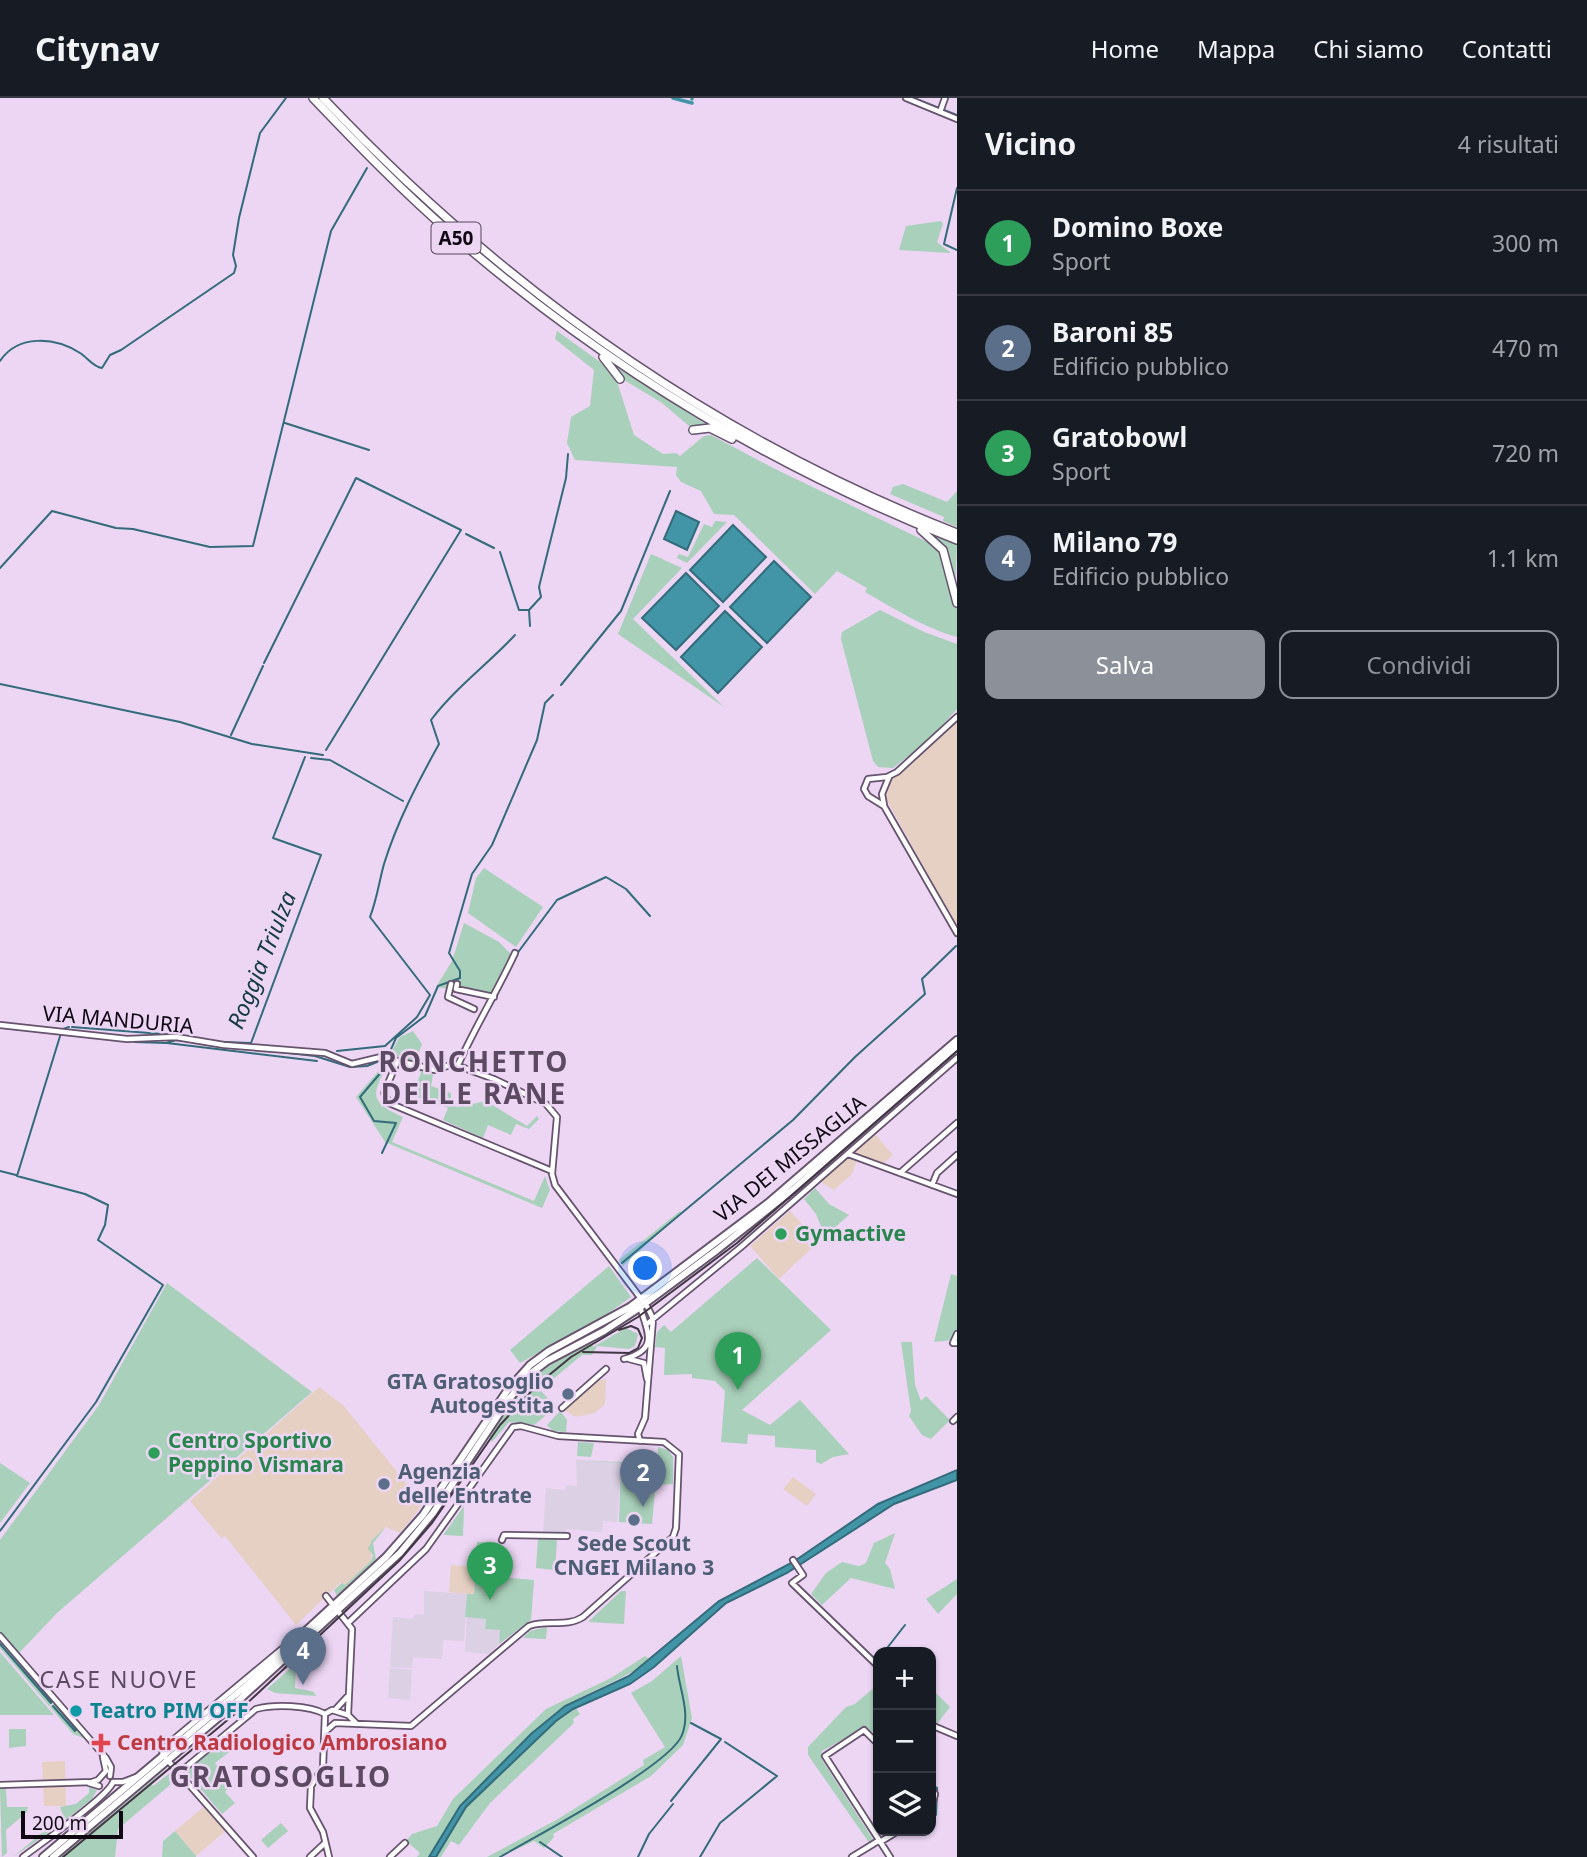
<!DOCTYPE html>
<html lang="it">
<head>
<meta charset="utf-8">
<style>
	:root { --surface:#171b24; --page:#20242c; --text:#f1f3f6; --muted:#9ea1a6; --line:#363941; --accent:#8c9099 }
	body { margin:0; font-family:"Noto Sans",sans-serif; background:var(--page); color:var(--text) }
	.controls { position:absolute; right:21px; bottom:21px; display:grid; overflow:hidden; border-radius:14px; box-shadow:0 2px 5px #0004 }
	.controls button { width:63px; height:63px; display:grid; place-items:center; padding:0; border:0; border-bottom:2px solid var(--line); background:var(--surface); color:var(--text); font:35px sans-serif }
	.scale { position:absolute; left:21px; bottom:18px; width:102px; box-sizing:border-box; padding-left:7px; border:4px solid #100913; border-top:0; font-size:19px; line-height:24px; white-space:nowrap; color:#100913; -webkit-text-stroke:5px #ecd6f4; paint-order:stroke }
	.you { position:absolute; left:646px; top:1171px; width:24px; height:24px; margin:-18px; border:5px solid #fff; border-radius:50%; background:#1a73e8; box-shadow:0 0 0 10px #1a73e833 }
	.badge { display:grid; place-items:center; width:46px; height:46px; border-radius:50%; background:var(--accent); color:#fff; font-size:23px; font-weight:700 }
	.pin { position:absolute; translate:-50% -58px; filter:drop-shadow(0 2px 4px #0008) }
	.pin::after { content:''; position:absolute; top:37px; width:24px; height:21px; background:inherit; clip-path:polygon(0 0,100% 0,50% 100%) }
	.list { margin:0; padding:0; list-style:none }
	h2 { display:flex; justify-content:space-between; align-items:center; height:91px; margin:0; padding:0 28px; font-size:30px }
	h2 small { font-size:23px; font-weight:400; color:var(--muted) }
	.list li { display:grid; grid-template-columns:46px 1fr auto; gap:21px; align-items:center; box-sizing:border-box; height:105px; padding:0 28px; border-top:2px solid var(--line) }
	.list b { display:block; font-size:26px; white-space:nowrap }
	.list p { margin:0; font-size:23px; white-space:nowrap; color:var(--muted) }
	.list em { font-size:23px; font-style:normal; color:var(--muted) }
	.actions { display:flex; gap:14px; padding:21px 28px }
	.actions a { flex:1; padding:16px 0; border:2px solid var(--accent); border-radius:14px; text-align:center; font-size:24px; color:var(--accent) }
	.actions .main { background:var(--accent); color:#fff }
	.icon { flex:none; width:38px; height:38px; fill:none; stroke:currentColor; stroke-width:2; stroke-linecap:round; stroke-linejoin:round }
	.map { position:relative; flex:none; width:957px; height:1759px; overflow:hidden }
	header { display:flex; align-items:center; gap:42px; box-sizing:border-box; height:98px; padding:0 35px; background:var(--surface); border-bottom:2px solid var(--line) }
	header strong { font-size:33px }
	nav { display:flex; gap:38px; margin-inline-start:auto; font-size:24px }
	main { display:flex }
	aside { flex:1; background:var(--surface) }
	.map>svg:first-child { display:block }
	.commercial { fill:#e6d0c4 }
	.education { fill:#dbd0e4 }
	.green { fill:#a9d0ba }
	.water { fill:#4295a6; stroke:#336b7a; stroke-width:2 }
	.lines { fill:none; stroke-linecap:round; stroke-linejoin:round }
	.stream { stroke:#336b7a; stroke-width:2 }
	.canal { stroke:#4295a6; stroke-width:3.5 }
	.minor-casing { stroke:#66536d; stroke-width:8 }
	.major-casing { stroke:#66536d; stroke-width:10 }
	.highway-casing { stroke:#66536d; stroke-width:10 }
	.minor { stroke:#fff; stroke-width:4.5 }
	.major { stroke:#fff; stroke-width:6 }
	.highway { stroke:#fff; stroke-width:7 }
	.tram { stroke:#413745; stroke-width:2 }
	.leisure-dot { fill:#2e9e5b; stroke:#ecd6f4; stroke-width:2.5 }
	.service-dot { fill:#5c6f8a; stroke:#ecd6f4; stroke-width:2.5 }
	.culture-dot { fill:#0f9aa8; stroke:#ecd6f4; stroke-width:2.5 }
	.health-dot { fill:#e0444e; stroke:#ecd6f4; stroke-width:2.5 }
	.labels { text-anchor:middle; stroke-width:5; stroke-linejoin:round; paint-order:stroke }
	.shield { fill:#ecd6f4; stroke:#524656; stroke-width:2 }
	.shield-label { font-size:19px; font-weight:bold; fill:#100913 }
	.street-label { font-size:21px; fill:#100913; stroke:#ecd6f4 }
	.leisure-label { font-size:21px; font-weight:bold; fill:#27864d; stroke:#ecd6f4; text-anchor:start }
	.service-label { font-size:21px; font-weight:bold; fill:#4e5e75; stroke:#ecd6f4; text-anchor:end }
	.culture-label { font-size:21px; font-weight:bold; fill:#0d838f; stroke:#ecd6f4; text-anchor:start }
	.health-label { font-size:21px; font-weight:bold; fill:#be3a42; stroke:#ecd6f4; text-anchor:start }
	.water-label { font-size:23px; font-style:italic; fill:#143b43; stroke:#ecd6f4 }
	.neighbourhood-label { font-size:23px; letter-spacing:2px; fill:#5c4a63; stroke:#ecd6f4 }
	.district-label { font-size:28px; font-weight:bold; letter-spacing:2px; fill:#5c4a63; stroke:#ecd6f4 }
</style>
</head>
<body>
<header>
<strong>Citynav</strong>
<nav><a>Home</a><a>Mappa</a><a>Chi siamo</a><a>Contatti</a></nav>
</header>
<main>
<div class="map">
<svg width="957" height="1759" viewBox="0 0 957 1759">
	<rect width="100%" height="100%" fill="#ecd6f4"/>
	<path class="commercial" d="M957 611V829L885 699 887 683 956 622Z
		M873 1034 893 1057 880 1068 858 1059 852 1076 834 1092 818 1082Z
		M790 1113 804 1128 812 1150 779 1181 750 1148Z
		M606 1281 605 1306 595 1315 575 1319 562 1310 592 1284Z
		M319 1289 343 1307 423 1406 400 1435 386 1429 372 1442 371 1463 344 1488 341 1484 296 1527 225 1438 221 1440 190 1403Z
		M793 1379 816 1396 807 1408 783 1391Z
		M451 1467 475 1469 474 1497 449 1494Z
		M65 1663 66 1708H44L42 1664Z
		M207 1706 228 1731 196 1758 175 1733Z"/>
	<path class="education" d="M576 1362 621 1365 617 1424 603 1423 602 1434 566 1431 565 1437 543 1436 546 1390 565 1392 566 1387 577 1388Z
		M424 1493 467 1496 464 1543 443 1542 442 1561 413 1559 412 1570 390 1569 393 1519 413 1521 414 1516 424 1517Z
		M467 1519 486 1521 500 1532 499 1546 489 1556 465 1554Z
		M390 1570 412 1572 410 1602 388 1600Z"/>
	<path class="green" d="M941 123 943 126 937 144 951 155 899 152 906 128Z
		M557 233 614 274 634 337 663 356 676 355 680 358 704 338 711 337 775 371 938 449 957 509V539C924 530 895 511 865 494L867 490 837 473 815 496 734 417 714 416 701 393 681 384 676 377 677 369 575 362 567 345 571 319 590 308 594 272 555 241Z
		M618 271V270L707 327 689 328 662 305 624 282Z
		M903 386 947 404 957 393V429L943 423 944 419 890 396 893 389Z
		M715 423 727 424 687 465 677 460 679 456 688 459 704 426 712 429Z
		M937 439 957 447 955 492 944 452Z
		M651 456 682 470 633 521 724 609 618 536Z
		M880 512 924 534 957 546V611L929 642 893 670 878 669 873 663 841 541 842 534Z
		M484 770 543 809 516 849 468 815 476 780Z
		M464 825 499 844 511 856 493 896 448 885V891L436 889 452 863Z
		M413 933 422 946 415 965 389 958 400 939Z
		M380 965H388C373 996 367 1003 403 1019L392 1044 534 1103 545 1078 550 1092 542 1110 385 1044 356 999 382 969Z
		M418 970 433 977 431 988 451 995V1007L458 1009 486 1003 527 1028 537 1018 539 1021 529 1031 516 1026 511 1037 488 1027 483 1040 443 1022 448 1010 417 999 413 994 421 975Z
		M815 1090 829 1106 849 1117 825 1138 816 1116 804 1101Z
		M680 1113 681 1115 623 1168 619 1162Z
		M757 1160 831 1232 742 1312 770 1327 800 1302 849 1356 833 1359 821 1366 816 1364V1352L775 1349V1338L748 1336 747 1346 721 1344 725 1293 715 1283 692 1280V1276L664 1277 665 1250 655 1249 657 1234 664 1227 671 1234Z
		M609 1168 631 1199 603 1219 520 1265 510 1252Z
		M951 1176 957 1178V1230L952 1242 934 1244Z
		M167 1185 312 1294 57 1515 19 1555 0 1533V1442L99 1307Z
		M626 1230 638 1236 635 1248 629 1251 597 1248 592 1257H582L540 1292 556 1309 534 1327 509 1324 492 1344 489 1337C521 1289 537 1270 590 1244L593 1249Z
		M901 1244H912L915 1287 921 1303 926 1298 950 1322 931 1341 922 1337 909 1318 911 1313Z
		M560 1313 567 1322 566 1334 553 1333 547 1327Z
		M578 1344 594 1345 591 1359 577 1358Z
		M658 1349 668 1352 673 1359V1386L655 1387Z
		M576 1362 639 1365 640 1389 655 1393 652 1426 619 1424 621 1365Z
		M0 1365 30 1385 0 1425Z
		M464 1408 463 1438 444 1437V1436Z
		M386 1429 373 1445 376 1462 337 1498 334 1492 342 1485 345 1487 371 1463 373 1457 368 1451 372 1442Z
		M895 1435 885 1465 890 1471 895 1491 851 1480 822 1507 811 1496 826 1475 842 1464 859 1468 866 1465 874 1445Z
		M538 1440 557 1442 555 1472 536 1470Z
		M477 1444 498 1445 496 1474 500 1479 534 1482 531 1522 499 1546 500 1532 485 1531 486 1521 465 1519 467 1496H474Z
		M957 1481V1496L938 1516 926 1501Z
		M621 1493H626L624 1526 588 1524Z
		M547 1529 546 1541 523 1540 530 1533Z
		M0 1541 54 1604 49 1608 0 1550Z
		M0 1554 54 1617H0Z
		M645 1558 651 1562C619 1585 580 1595 550 1619L460 1708 429 1759H417L420 1755 406 1743 412 1736 437 1728 453 1701 546 1611 611 1580Z
		M681 1558 692 1620 683 1647 651 1678 553 1736 554 1739 544 1750 534 1743 500 1759H487L558 1721 644 1667 643 1662 665 1649 631 1595 652 1583Z
		M293 1568 296 1569 295 1590 314 1594 316 1598 275 1595 267 1591Z
		M878 1586V1640L875 1635 865 1630 822 1653 821 1660 874 1743 870 1746 808 1657V1649L846 1609 855 1606Z
		M931 1590 950 1609 937 1626 931 1624Z
		M55 1605 88 1642 73 1636 50 1609Z
		M576 1610 580 1616 573 1621 574 1625 490 1705 459 1747 451 1743 441 1759H436L466 1709 556 1623Z
		M9 1631H26V1648L9 1650Z
		M232 1635 241 1645 215 1665 233 1686 225 1694 235 1705 222 1716 186 1674Z
		M167 1670 151 1685 153 1688 171 1674 177 1681 118 1731 115 1759H60Z
		M89 1689 97 1692 92 1701 62 1725 59 1721 63 1717 60 1709 76 1706 89 1695Z
		M0 1691H6L7 1709H28L27 1714 6 1732 7 1755 2 1759Z
		M56 1723 60 1727 13 1759Z
		M281 1725 288 1733 268 1750 261 1742Z
		M175 1733 196 1758V1759H162L163 1743Z"/>
	<path class="water" d="M676 413 699 424 687 452 664 441Z
		M733 427 766 459 723 504 690 472Z
		M774 463 811 499 767 545 730 509Z
		M686 475 719 508 676 552 642 520Z
		M725 513 762 549 718 595 681 559Z
		M957 1372V1382L894 1406 787 1475 726 1505 654 1569 630 1586 573 1611 556 1623 466 1709 436 1759H429L460 1708 531 1636 565 1608 629 1578 719 1503 793 1464 878 1406Z"/>
	<g class="lines">
		<path class="stream" d="M914 0 939 10
			M944 12 957 17
			M957 90 944 146 957 152
			M0 263C18 236 55 239 80 255 88 260 93 269 102 270L110 257 121 252 234 175 236 168 233 157 239 120 260 35 286 0
			M285 325 369 352
			M466 436 494 450
			M500 454 519 512H528
			M0 470 52 413 116 430 133 431 210 449 253 448 331 133 367 70
			M530 528 529 512 541 499 539 489 566 380 568 356
			M264 565 356 380 461 432 326 652
			M0 586 180 624 252 646 323 657
			M561 587 621 513 670 393
			M231 637 263 568
			M311 660 330 662 403 703
			M516 857 557 802 606 779 626 791 650 818
			M509 873V872
			M506 880V878
			M72 929 175 937
			M4 930 83 938
			M63 931 69 929
			M135 944 166 945 176 942 315 958 350 969 367 968 382 962
			M222 944 251 945 321 757 273 740 305 659
			M167 945 317 963
			M337 953 385 948 417 919 430 897 370 819C377 801 379 784 384 766 397 724 418 684 439 646L431 622C455 590 487 567 515 537
			M388 958 396 940 425 918 438 888 460 880V873L449 855 472 776 492 747 537 642 545 605 553 597
			M382 1055 396 1025 374 1023 360 999 383 972 386 963
			M0 1073 16 1077
			M622 1165 793 1022 855 959 925 896 922 881 956 848
			M0 1433 96 1304 163 1187 98 1142 105 1127 108 1107 85 1096 17 1078 61 935
			M0 1542 53 1604
			M0 1546 51 1605
			M884 1554 905 1527
			M876 1563 878 1561
			M55 1606 77 1632
			M53 1608 75 1633
			M671 1703 721 1641 691 1625
			M931 1715 936 1717 937 1690 931 1687
			M540 1744 562 1759
			M500 1759C534 1739 670 1668 682 1637 691 1614 679 1591 677 1568
			M638 1759 649 1736 673 1706
			M700 1759 720 1725 777 1678 725 1644"/>
		<path class="canal" d="M673 0 692 5
			M692 1V0"/>
		<defs>
			<path id="minor" d="M906 0 957 21
				M940 14 945 0
				M957 619 897 674 887 679 868 681 864 691 868 698 884 708 957 835
				M884 707 882 696 889 679
				M451 886 448 899 474 911
				M457 886 456 891 494 899
				M0 927 127 941 176 939 224 947 325 955 352 966 381 959 435 972 453 966 494 981 546 1006 557 1019 552 1076 555 1087 648 1210 653 1221 645 1320 638 1336 640 1343
				M397 964 384 995 389 1005 552 1073
				M458 967C475 929 497 894 515 855
				M848 1056 957 1096
				M900 1075 957 1025
				M932 1087 937 1075 957 1057
				M647 1226 741 1149 957 960
				M957 1236 953 1245H957
				M624 1261C660 1251 647 1234 640 1208
				M629 1261 644 1265 647 1281
				M562 1310 606 1271
				M953 1323 957 1319
				M502 1442 504 1437 567 1438
				M793 1462 803 1477 792 1485 878 1568
				M326 1498 352 1531 348 1617 357 1626
				M0 1538 106 1660 111 1669 110 1678
				M335 1612 347 1599
				M931 1627 957 1638
				M326 1633 335 1625 411 1628 529 1528C547 1521 566 1530 583 1519L673 1439 676 1430 679 1356 664 1344 558 1338 521 1328 513 1329 426 1451 349 1524
				M878 1646 864 1632 825 1658 890 1759
				M179 1675 256 1611C274 1606 309 1607 325 1616
				M113 1684H123L136 1679
				M89 1685 99 1688
				M0 1687 92 1684 98 1682 106 1673 103 1659
				M931 1689 935 1696 931 1712
				M880 1744 898 1733
				M23 1759C40 1746 108 1699 113 1684
				M253 1759 163 1657 162 1651 301 1535
				M310 1759 325 1745
				M329 1759 323 1734 310 1710 311 1688 323 1669 325 1616 332 1612 348 1617
				M390 1759 405 1745
				M852 1759 878 1743"/>
			<path id="major" d="M43 1759 247 1587 386 1459 423 1417 507 1293 530 1267 549 1253 630 1209 768 1105 957 942
				M53 1759 238 1603 400 1455 433 1415 509 1301 530 1276 547 1263 604 1233 639 1210 717 1152 795 1090 957 948"/>
			<path id="highway" d="M313 0C358 47 403 94 453 137 603 267 772 370 957 442
				M323 0C502 189 713 340 957 435
				M603 259 620 281
				M693 332 710 330 732 341
				M921 432 943 452 957 505"/>
		</defs>
		<use href="#minor" class="minor-casing"/>
		<use href="#major" class="major-casing"/>
		<use href="#highway" class="highway-casing"/>
		<use href="#minor" class="minor"/>
		<use href="#major" class="major"/>
		<use href="#highway" class="highway"/>
		<path class="tram" d="M583 1254 629 1255 638 1250 642 1240 638 1231 631 1228 619 1232
			M63 1759 242 1610 399 1463 432 1425 500 1327 537 1287 571 1259 638 1219 737 1145 957 953"/>
	</g>
	<g class="leisure-dot">
		<circle cx="781" cy="1136" r="7"/>
		<circle cx="154" cy="1355" r="7"/>
	</g>
	<g class="service-dot">
		<circle cx="568" cy="1296" r="7"/>
		<circle cx="384" cy="1386" r="7"/>
		<circle cx="634" cy="1422" r="7"/>
	</g>
	<circle class="culture-dot" cx="76" cy="1613" r="7"/>
	<path class="health-dot" d="M97.5 1634.5h7v7h7v7h-7v7h-7v-7h-7v-7h7z"/>
	<g class="labels">
		<rect class="shield" x="431.5" y="124.5" width="49" height="31" rx="5"/>
		<g class="shield-label">
			<text x="456" y="147">A50</text>
		</g>
		<g class="street-label">
			<text transform="translate(118 922) rotate(5)" y="7">VIA MANDURIA</text>
			<text transform="translate(790 1061) rotate(-39)" y="7">VIA DEI MISSAGLIA</text>
		</g>
		<g class="leisure-label">
			<text x="795" y="1143">Gymactive</text>
			<text x="168" y="1350">Centro Sportivo<tspan x="168" dy="24">Peppino Vismara</tspan></text>
		</g>
		<g class="service-label">
			<text x="554" y="1291">GTA Gratosoglio<tspan x="554" dy="24">Autogestita</tspan></text>
			<text x="398" y="1381" text-anchor="start">Agenzia<tspan x="398" dy="24">delle Entrate</tspan></text>
			<text x="634" y="1453" text-anchor="middle">Sede Scout<tspan x="634" dy="24">CNGEI Milano 3</tspan></text>
		</g>
		<g class="culture-label">
			<text x="90" y="1620">Teatro PIM OFF</text>
		</g>
		<g class="health-label">
			<text x="117" y="1652">Centro Radiologico Ambrosiano</text>
		</g>
		<g class="water-label">
			<text transform="translate(262 862) rotate(-68)" y="8">Roggia Triulza</text>
		</g>
		<g class="neighbourhood-label">
			<text x="119" y="1590">CASE NUOVE</text>
		</g>
		<g class="district-label">
			<text x="474" y="974">RONCHETTO<tspan x="474" dy="32">DELLE RANE</tspan></text>
			<text x="281" y="1689">GRATOSOGLIO</text>
		</g>
	</g>
</svg>
<div class="controls">
<button>+</button>
<button>−</button>
<button><svg class="icon" aria-label="layers" viewBox="0 0 24 24"><path d="M12 4l9 5-9 5-9-5zM3 14l9 5 9-5"/></svg></button>
</div>
<div class="scale">200 m</div>
<div class="you"></div>
<div class="pin badge" style="left:738px;top:1292px;background:#2e9e5b">1</div>
<div class="pin badge" style="left:643px;top:1409px;background:#5c6f8a">2</div>
<div class="pin badge" style="left:490px;top:1502px;background:#2e9e5b">3</div>
<div class="pin badge" style="left:303px;top:1587px;background:#5c6f8a">4</div>
</div>
<aside>
<h2>Vicino<small>4 risultati</small></h2>
<ul class="list">
<li><span class="badge" style="background:#2e9e5b">1</span><div><b>Domino Boxe</b><p>Sport</p></div><em>300 m</em></li>
<li><span class="badge" style="background:#5c6f8a">2</span><div><b>Baroni 85</b><p>Edificio pubblico</p></div><em>470 m</em></li>
<li><span class="badge" style="background:#2e9e5b">3</span><div><b>Gratobowl</b><p>Sport</p></div><em>720 m</em></li>
<li><span class="badge" style="background:#5c6f8a">4</span><div><b>Milano 79</b><p>Edificio pubblico</p></div><em>1.1 km</em></li>
</ul>
<div class="actions"><a class="main">Salva</a><a>Condividi</a></div>
</aside>
</main>
</body>
</html>
